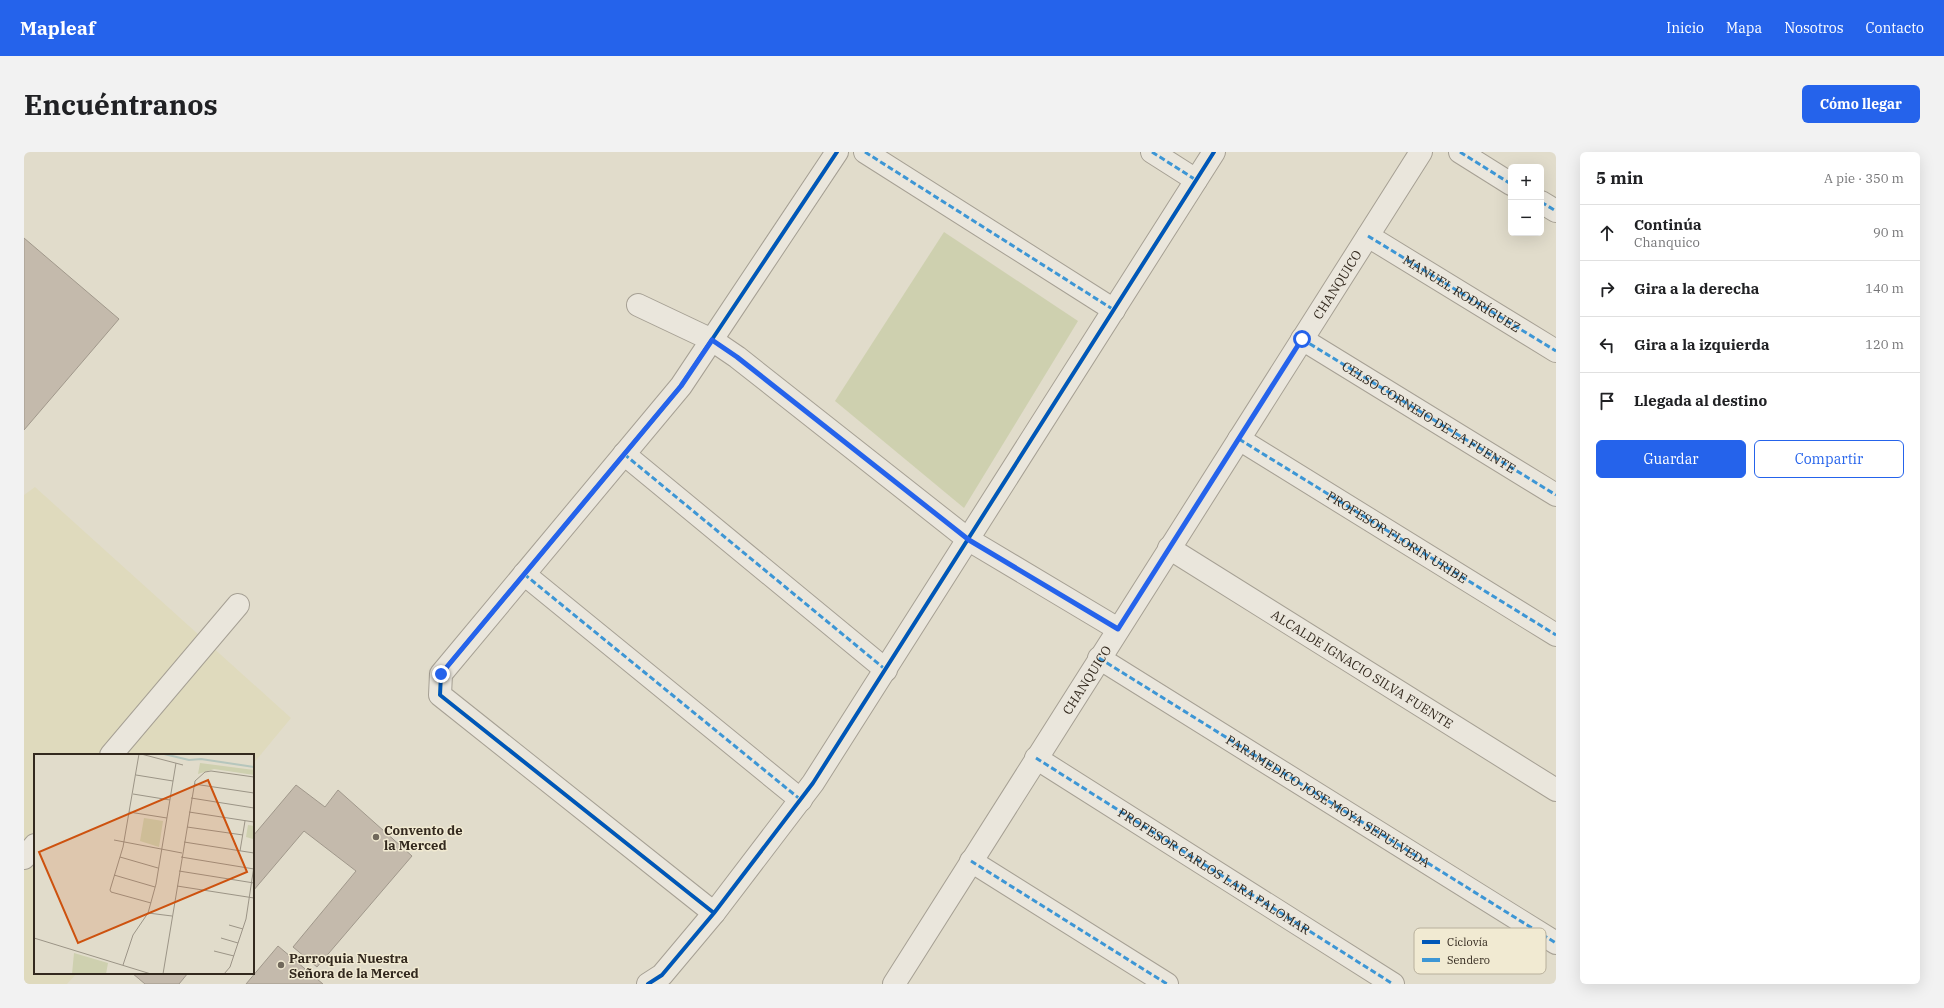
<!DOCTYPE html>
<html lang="es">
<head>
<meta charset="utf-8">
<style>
	:root { --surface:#fff; --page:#f2f2f2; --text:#202124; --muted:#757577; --line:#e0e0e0; --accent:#2563eb }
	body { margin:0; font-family:"IBM Plex Serif",serif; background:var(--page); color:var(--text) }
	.controls { position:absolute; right:12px; top:12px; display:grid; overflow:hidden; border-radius:6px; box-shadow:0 4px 16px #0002 }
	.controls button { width:36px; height:36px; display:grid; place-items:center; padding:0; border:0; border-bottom:1px solid var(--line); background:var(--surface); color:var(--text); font:20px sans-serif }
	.stop { position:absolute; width:12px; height:12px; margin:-9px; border:3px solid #2563eb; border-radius:50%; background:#fff }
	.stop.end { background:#2563eb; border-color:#fff; box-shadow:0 1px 4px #0008 }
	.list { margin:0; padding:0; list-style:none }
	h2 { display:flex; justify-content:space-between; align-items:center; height:52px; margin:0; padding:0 16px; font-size:17px }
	h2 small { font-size:13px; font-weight:400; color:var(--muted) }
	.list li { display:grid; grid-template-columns:26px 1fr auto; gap:12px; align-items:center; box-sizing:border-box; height:56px; padding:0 16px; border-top:1px solid var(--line) }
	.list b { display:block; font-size:15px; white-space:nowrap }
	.list p { margin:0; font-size:13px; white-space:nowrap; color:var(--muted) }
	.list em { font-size:13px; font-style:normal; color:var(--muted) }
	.actions { display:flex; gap:8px; padding:12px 16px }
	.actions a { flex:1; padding:9px 0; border:1px solid var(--accent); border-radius:6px; text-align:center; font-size:14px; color:var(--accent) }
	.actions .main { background:var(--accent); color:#fff }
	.icon { flex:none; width:22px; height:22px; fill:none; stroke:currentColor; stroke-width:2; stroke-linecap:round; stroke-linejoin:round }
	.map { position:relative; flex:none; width:1532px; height:832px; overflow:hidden; border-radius:6px }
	header { display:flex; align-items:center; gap:24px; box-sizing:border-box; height:56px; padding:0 20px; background:var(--accent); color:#fff }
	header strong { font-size:19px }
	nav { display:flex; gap:22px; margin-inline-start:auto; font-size:14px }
	.intro { display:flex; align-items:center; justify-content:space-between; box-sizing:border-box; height:96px; padding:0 24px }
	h1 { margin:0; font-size:28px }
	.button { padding:10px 18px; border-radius:6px; background:var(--accent); color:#fff; font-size:14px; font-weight:700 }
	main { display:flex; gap:24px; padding:0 24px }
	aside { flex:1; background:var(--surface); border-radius:6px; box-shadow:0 4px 16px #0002 }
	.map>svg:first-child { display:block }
	.farmland { fill:#dfdabd }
	.green { fill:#ced0af }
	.building { fill:#c4baac; stroke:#a0988b }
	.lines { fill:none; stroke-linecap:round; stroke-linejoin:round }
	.minor-casing { stroke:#a6a094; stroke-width:24 }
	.minor { stroke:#eae6dc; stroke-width:22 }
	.quiet { stroke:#3d96d5; stroke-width:3; stroke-dasharray:6 3; stroke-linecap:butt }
	.cycleway-casing { stroke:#f1ead2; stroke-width:6 }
	.cycleway { stroke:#0057b8; stroke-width:4 }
	.route { stroke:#2563eb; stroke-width:5 }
	.poi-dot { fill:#70685b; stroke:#f1ead2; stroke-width:1.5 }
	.labels { text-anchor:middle; stroke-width:3; stroke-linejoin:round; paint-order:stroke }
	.street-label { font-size:13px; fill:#33291e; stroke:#f1ead2 }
	.poi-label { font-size:13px; font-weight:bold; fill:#33291e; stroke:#f1ead2; text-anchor:start }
	.inset-river { fill:none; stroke:#b6c6bd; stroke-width:2 }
	.inset-road { fill:none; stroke:#9b9486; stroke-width:1 }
	.view { fill:#cd520f; fill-opacity:0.15; stroke:#cd520f; stroke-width:2 }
	.inset-edge { fill:none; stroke:#33291e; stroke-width:2 }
	.key { fill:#f1ead2; stroke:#b8b09c; stroke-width:1 }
	.key-label { font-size:11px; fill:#33291e }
</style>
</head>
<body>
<header>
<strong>Mapleaf</strong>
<nav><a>Inicio</a><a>Mapa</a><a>Nosotros</a><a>Contacto</a></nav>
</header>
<div class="intro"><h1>Encuéntranos</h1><a class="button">Cómo llegar</a></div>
<main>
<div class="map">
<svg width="1532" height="832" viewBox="0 0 1532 832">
	<rect width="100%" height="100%" fill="#e1dccb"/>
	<path class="farmland" d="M11 335 267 566 229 612V603H11V821H53L43 832H0V343Z"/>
	<path class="green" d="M920 80 1054 169 940 356 811 249Z"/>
	<path class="building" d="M0 86 95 167 0 278Z
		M272 633 301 655 314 638 388 704 293 815 269 795 332 719 280 679 229 739V684Z
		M254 794 299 832H222Z
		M108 821H164L155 832H121Z"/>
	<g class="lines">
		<defs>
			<g id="minor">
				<path d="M841 0 1090 158"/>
				<path d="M1128 0 1172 28"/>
				<path d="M1436 0 1487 32"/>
				<path d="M1517 50 1532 59"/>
				<path d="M1344 84 1532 199"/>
				<path d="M614 153 688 188 713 205 945 388 1094 477"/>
				<path d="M1278 187 1532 343"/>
				<path d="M1215 287 1532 483"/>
				<path d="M600 302 862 518"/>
				<path id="s1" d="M1145 396 1532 638"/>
				<path d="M500 422 777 648"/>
				<path id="s2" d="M1075 506 1532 791"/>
				<path d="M87 603 214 453"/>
				<path id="s3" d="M1012 606 1369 832"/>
				<path d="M0 706 11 693"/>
				<path d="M947 709 1143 832"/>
				<path d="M690 761 416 543 417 522 657 234 813 0"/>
				<path d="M624 832 638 823 690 761 789 631 1190 0"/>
				<path id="s4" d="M870 832 1397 0"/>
			</g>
		</defs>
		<use href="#minor" class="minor-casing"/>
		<use href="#minor" class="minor"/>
		<g class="quiet">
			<path d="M841 0 1090 158"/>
			<path d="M1128 0 1172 28"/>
			<path d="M1436 0 1487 32"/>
			<path d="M1517 50 1532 59"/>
			<path id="s5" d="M1344 84 1532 199"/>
			<path id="s6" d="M1278 187 1532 343"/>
			<path id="s7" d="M1215 287 1532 483"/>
			<path d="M600 302 862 518"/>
			<path d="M500 422 777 648"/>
			<path d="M1075 506 1532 791"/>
			<path d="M1012 606 1369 832"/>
			<path d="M947 709 1143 832"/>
		</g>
		<defs>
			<path id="cycleway" d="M690 761 416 543 417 522 657 234 813 0
				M624 832 638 823 690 761 789 631 1190 0"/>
		</defs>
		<use href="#cycleway" class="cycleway-casing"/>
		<use href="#cycleway" class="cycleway"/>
	</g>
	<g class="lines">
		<path class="route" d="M417 522 657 234 688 188 713 205 945 388 1094 477 1278 187"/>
	</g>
	<g class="poi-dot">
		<circle cx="352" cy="685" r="4"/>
		<circle cx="257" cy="813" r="4"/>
	</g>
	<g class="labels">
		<g class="street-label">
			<text dy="5" stroke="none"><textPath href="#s4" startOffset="828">CHANQUICO</textPath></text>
			<text dy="5" stroke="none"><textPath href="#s5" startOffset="110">MANUEL RODRÍGUEZ</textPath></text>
			<text dy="5" stroke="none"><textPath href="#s6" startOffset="149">CELSO CORNEJO DE LA FUENTE</textPath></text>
			<text dy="5" stroke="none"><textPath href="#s7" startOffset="186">PROFESOR FLORIN URIBE</textPath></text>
			<text dy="5" stroke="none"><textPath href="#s1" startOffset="228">ALCALDE IGNACIO SILVA FUENTE</textPath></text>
			<text dy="5" stroke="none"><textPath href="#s4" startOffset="360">CHANQUICO</textPath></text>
			<text dy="5" stroke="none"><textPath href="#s2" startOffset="270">PARAMEDICO JOSE MOYA SEPULVEDA</textPath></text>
			<text dy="5" stroke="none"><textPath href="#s3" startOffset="211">PROFESOR CARLOS LARA PALOMAR</textPath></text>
		</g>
		<g class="poi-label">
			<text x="360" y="683">Convento de<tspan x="360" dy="15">la Merced</tspan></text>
			<text x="265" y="811">Parroquia Nuestra<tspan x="265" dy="15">Señora de la Merced</tspan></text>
		</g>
	</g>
	<g transform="translate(10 602)">
		<rect width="220" height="220" fill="#e1dccb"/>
		<path d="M166 9 220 16V21L180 15 164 20ZM110 64 129 67 125 93 106 87ZM214 71 220 72 219 85 212 83ZM40 199 74 209 72 220H38Z" fill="#ced0af"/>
		<path class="inset-river" d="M130 0 155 6 167 5 220 13"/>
		<path class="inset-road" d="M105 0 89 93 76 136 77 138 117 149M107 0 149 11M102 21 139 27M160 30 220 39M99 40 136 46M157 44 220 54M95 58 133 64M155 58 220 68M153 73 209 81M80 86 148 99M150 88 220 99M206 97 211 67M86 103 124 114M147 103 220 115M145 117 220 129M80 121 121 133M143 132 220 144M114 159 138 162M195 171 209 175M0 184 117 220M187 184 204 189M180 197 200 202M89 211 99 181 114 159 122 130 142 9M129 220 161 27 171 18 177 17 220 23M190 220 196 213 212 165 220 112"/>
		<path class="view" d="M174 26 213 118 44 189 5 98Z"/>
		<rect width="220" height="220" class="inset-edge"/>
	</g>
	<rect x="1390" y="776" width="132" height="46" rx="6" class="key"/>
	<rect x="1398" y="788" width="18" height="4" fill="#0057b8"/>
	<rect x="1398" y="806" width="18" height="4" fill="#3d96d5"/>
	<g class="key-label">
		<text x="1423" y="794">Ciclovía</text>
		<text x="1423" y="812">Sendero</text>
	</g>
</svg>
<div class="controls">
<button>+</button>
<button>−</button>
</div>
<div class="stop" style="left:1278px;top:187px"></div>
<div class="stop end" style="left:417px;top:522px"></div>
</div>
<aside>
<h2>5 min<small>A pie · 350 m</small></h2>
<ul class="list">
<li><svg class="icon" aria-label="ahead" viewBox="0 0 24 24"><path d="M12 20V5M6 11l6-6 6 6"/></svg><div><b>Continúa</b><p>Chanquico</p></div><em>90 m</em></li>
<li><svg class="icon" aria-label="right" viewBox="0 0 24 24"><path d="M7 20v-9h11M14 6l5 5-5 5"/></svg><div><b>Gira a la derecha</b></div><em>140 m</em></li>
<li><svg class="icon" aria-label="left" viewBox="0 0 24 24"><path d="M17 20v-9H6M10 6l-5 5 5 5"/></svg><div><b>Gira a la izquierda</b></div><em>120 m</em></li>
<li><svg class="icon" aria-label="arrive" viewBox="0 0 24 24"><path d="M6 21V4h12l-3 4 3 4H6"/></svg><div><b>Llegada al destino</b></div></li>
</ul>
<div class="actions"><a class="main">Guardar</a><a>Compartir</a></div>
</aside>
</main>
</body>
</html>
